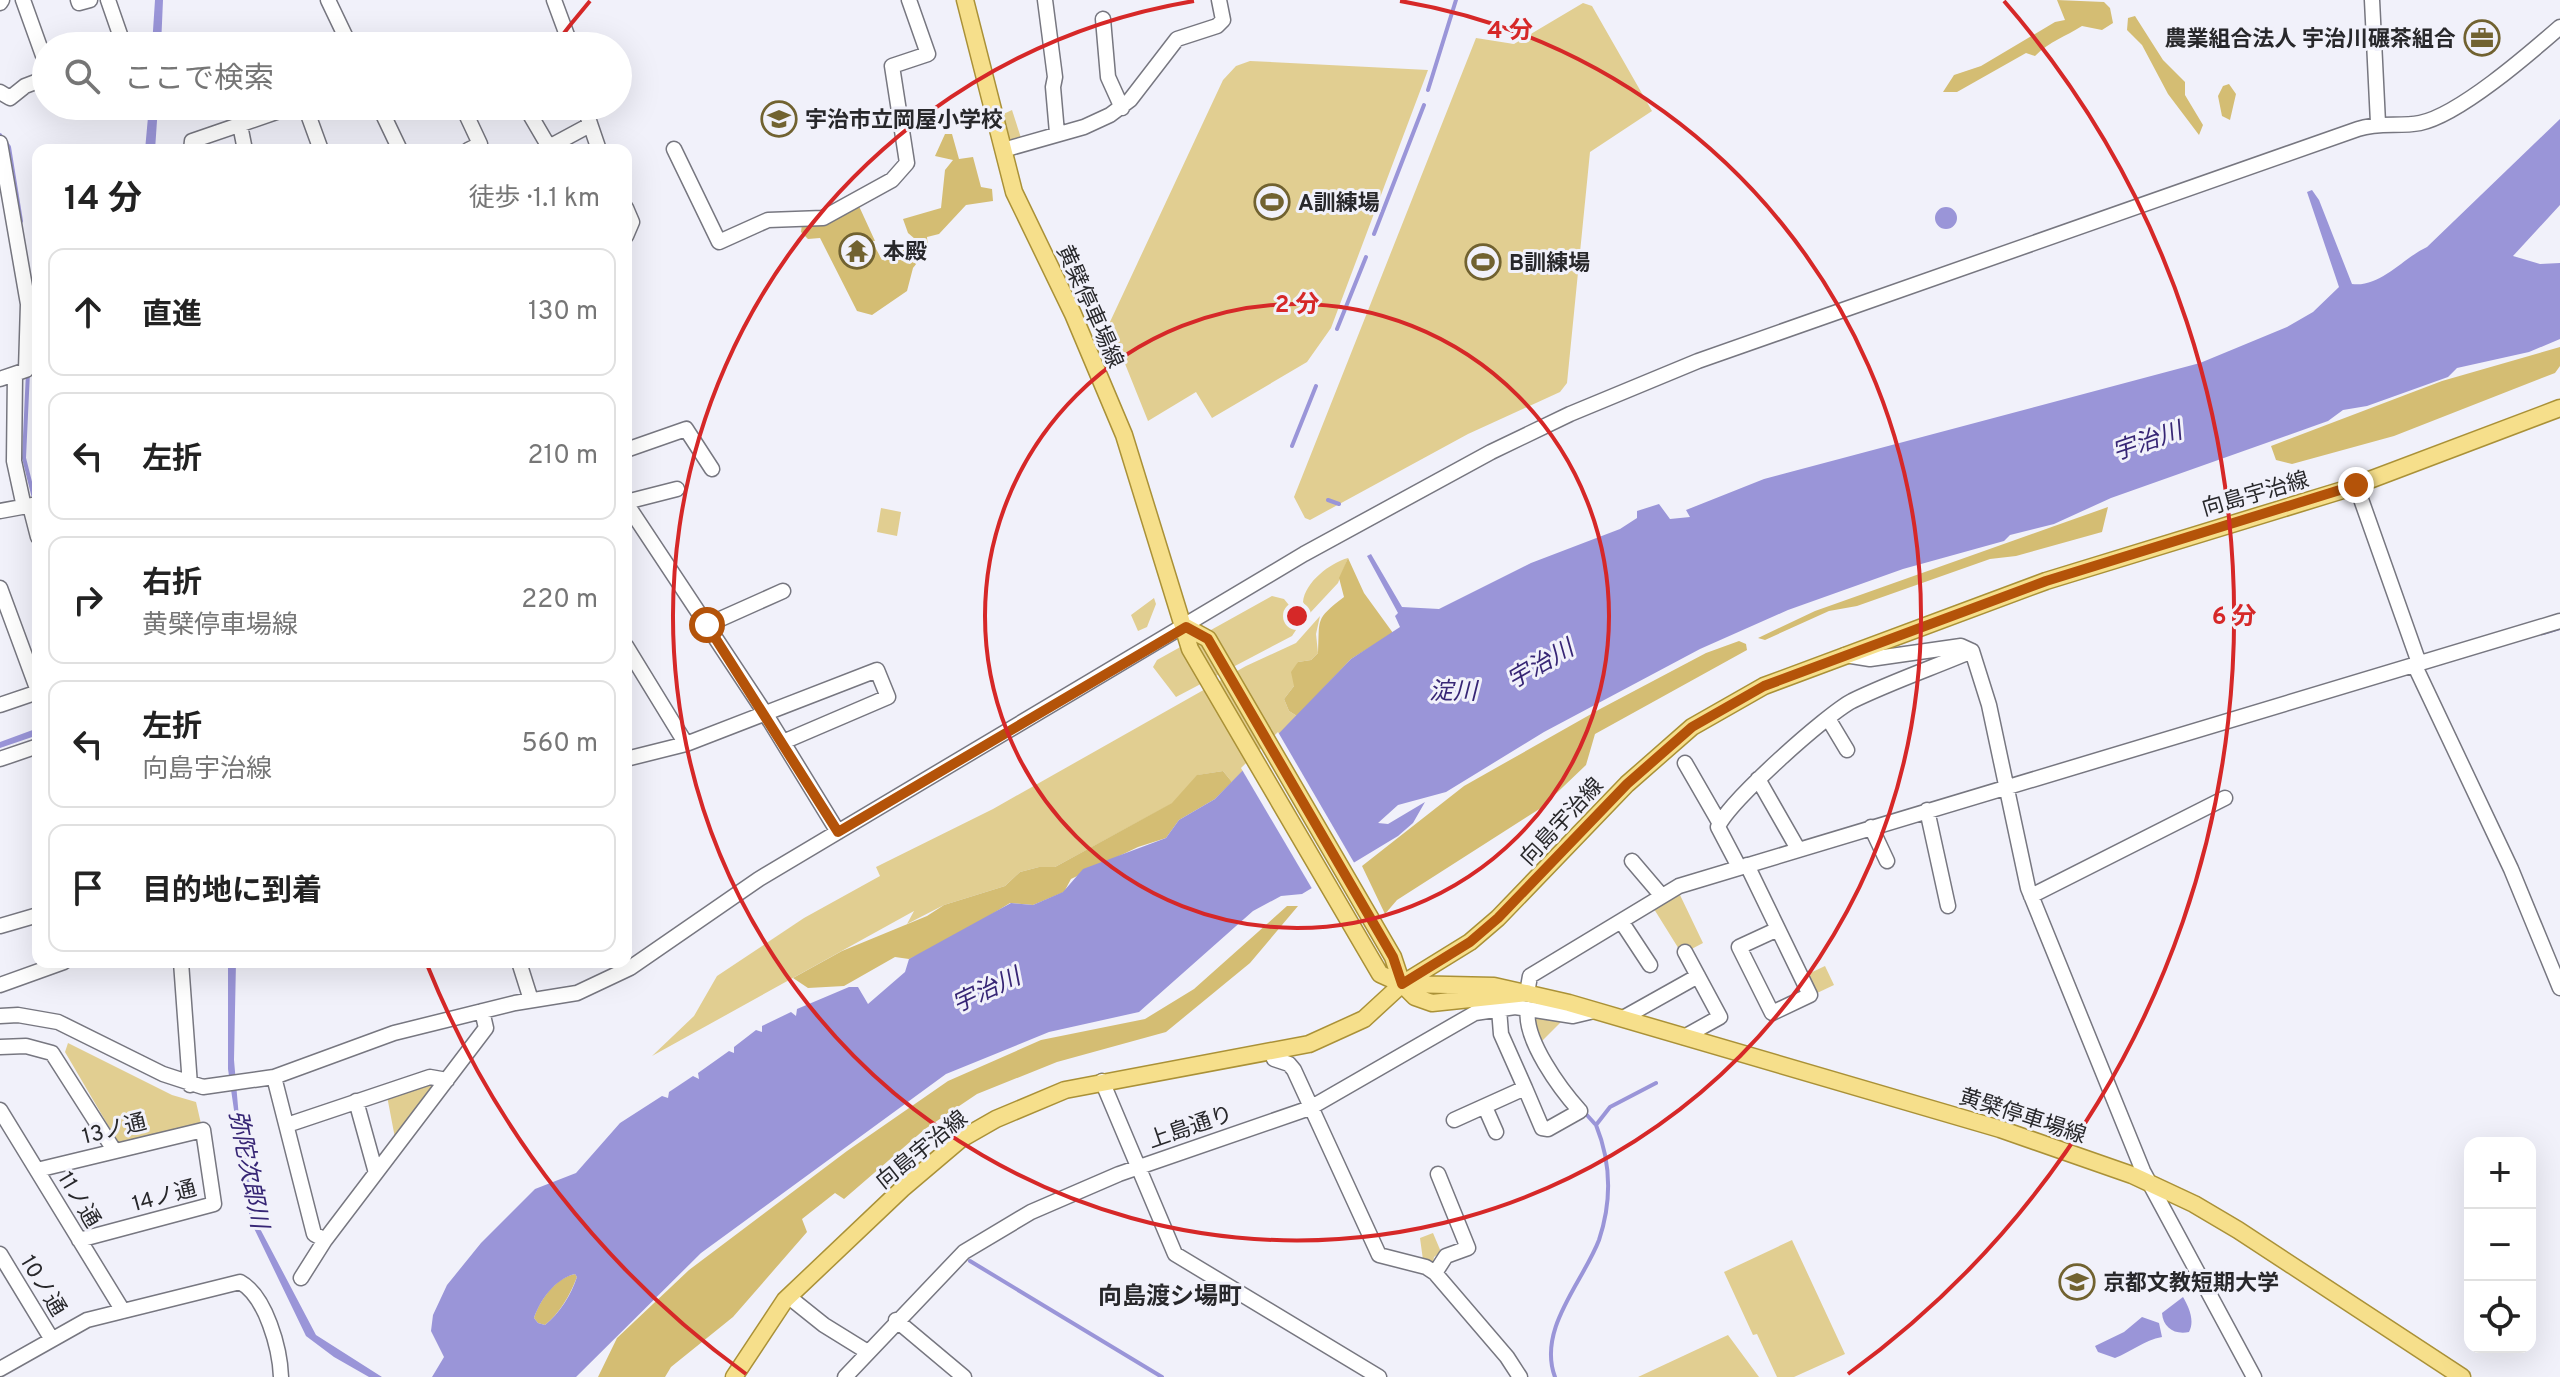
<!DOCTYPE html>
<html lang="ja">
<head>
<meta charset="utf-8">
<style>
	:root { --surface:#fff; --page:#f2f2f2; --text:#222; --muted:#767676; --line:#e0e0e0 }
	body { margin:0; font-family:Overpass,"Noto Sans JP",sans-serif; background:var(--page); color:var(--text) }
	.controls { position:absolute; right:24px; bottom:24px; display:grid; overflow:hidden; border-radius:16px; box-shadow:0 8px 32px #0002 }
	.controls button { width:72px; height:72px; display:grid; place-items:center; padding:0; border:0; border-bottom:2px solid var(--line); background:var(--surface); color:var(--text); font:40px sans-serif }
	.stop { position:absolute; width:24px; height:24px; margin:-18px; border:6px solid #b45309; border-radius:50%; background:#fff }
	.stop.end { background:#b45309; border-color:#fff; box-shadow:0 2px 8px #0008 }
	.list { margin:0; padding:0; list-style:none }
	h2 { display:flex; justify-content:space-between; align-items:center; height:104px; margin:0; padding:0 32px; font-size:34px }
	h2 small { font-size:26px; font-weight:400; color:var(--muted) }
	.list li { display:grid; grid-template-columns:52px 1fr auto; gap:24px; align-items:center; box-sizing:border-box; height:128px; margin:0 16px 16px; padding:0 16px; border:2px solid var(--line); border-radius:16px }
	.list b { display:block; font-size:30px; white-space:nowrap }
	.list p { margin:0; font-size:26px; white-space:nowrap; color:var(--muted) }
	.list em { font-size:26px; font-style:normal; color:var(--muted) }
	.icon { flex:none; width:44px; height:44px; fill:none; stroke:currentColor; stroke-width:2; stroke-linecap:round; stroke-linejoin:round }
	.map { position:relative; flex:none; width:2560px; height:1377px; overflow:hidden }
	.search { position:absolute; background:var(--surface); box-shadow:0 8px 32px #0002; left:32px; top:32px; width:600px; height:88px; display:flex; align-items:center; gap:20px; box-sizing:border-box; padding:0 28px; border-radius:44px; color:var(--muted); font-size:30px }
	.panel { position:absolute; background:var(--surface); box-shadow:0 8px 32px #0002; left:32px; top:144px; width:600px; height:824px; border-radius:16px }
	.map>svg:first-child { display:block }
	.green { fill:#e1ce91 }
	.forest { fill:#d4bd73 }
	.water { fill:#9a95d8; fill-rule:evenodd }
	.pier { fill:#f1f1fa }
	.lines { fill:none; stroke-linecap:round; stroke-linejoin:round }
	.stream { stroke:#9a95d8; stroke-width:4 }
	.minor-casing { stroke:#777780; stroke-width:17 }
	.major-casing { stroke:#aa9137; stroke-width:19 }
	.minor { stroke:#fff; stroke-width:14 }
	.major { stroke:#f6df8b; stroke-width:16 }
	.route { stroke:#b45309; stroke-width:10 }
	.ring { fill:none; stroke:#d62828; stroke-width:4 }
	.labels { text-anchor:middle; stroke-width:6; stroke-linejoin:round; paint-order:stroke }
	.poi-label { font-size:22px; font-weight:bold; fill:#28282b; stroke:#f1f1fa; text-anchor:start }
	.street-label { font-size:22px; fill:#28282b; stroke:#f1f1fa }
	.water-label { font-size:24px; font-style:italic; fill:#372675; stroke:#f1f1fa }
	.neighbourhood-label { font-size:24px; font-weight:bold; fill:#28282b; stroke:#f1f1fa }
	.centre { fill:#d62828; stroke:#f1f1fa; stroke-width:4 }
	.ring-label { font-size:24px; text-anchor:middle; font-weight:bold; fill:#d62828; stroke:#f1f1fa; stroke-width:6; stroke-linejoin:round; paint-order:stroke }
</style>
</head>
<body>
<div class="map">
<svg width="2560" height="1377" viewBox="0 0 2560 1377">
	<rect width="100%" height="100%" fill="#f1f1fa"/>
	<path class="green" d="M1583 3 1592 6 1652 111 1590 152 1567 383 1560 392 1468 434 1310 520 1305 518 1294 497 1476 38 1514 44Z
		M1250 61 1428 70 1331 328 1307 362 1212 418 1196 392 1148 421 1109 324 1223 80 1236 66Z
		M1012 110 1022 141 1004 148 997 117Z
		M881 508 901 512 897 536 877 532Z
		M1348 558 1338 583 1310 613 1303 602C1305 582 1330 563 1348 558Z
		M1272 596 1284 599 1302 621 1292 636 1176 697 1153 667 1157 660Z
		M1154 598 1156 604 1147 627 1138 631 1131 615Z
		M1320 616 1316 634 1318 653 1311 660 1298 662 1294 686 1284 699 1289 711 1297 716 1232 782 1223 771 1198 775 1173 803 1055 867H1039L1020 872 1005 886 944 905 907 924 914 911 652 1056 694 1016 717 976 804 918 880 876 876 867 993 809 1246 666 1296 643Z
		M1680 895 1703 943 1682 954 1654 909Z
		M1825 966 1834 985 1815 994 1806 975Z
		M1530 1013 1564 1019 1538 1045Z
		M68 1043 172 1095 196 1102 202 1128 119 1144 65 1052Z
		M429 1082 433 1091 395 1138 387 1096Z
		M1433 1233 1441 1252 1434 1257 1433 1262 1423 1260 1420 1238Z
		M1792 1240 1845 1354 1794 1377H1777L1757 1334 1753 1335 1724 1272Z
		M1728 1335 1759 1377H1638Z"/>
	<path class="forest" d="M2057 0 2104 2 2110 8 2113 23 2102 30 2082 26C2065 37 2050 41 2035 56L2026 53 1957 92H1943L1954 75 1981 66 2055 22 2065 20Z
		M2135 16 2163 60 2185 82V95L2203 125 2199 135 2168 94 2142 45 2127 30 2128 18Z
		M2229 84 2236 94 2230 120 2222 116 2218 96 2223 86Z
		M945 134H952L959 159 973 157 981 187 992 189 993 201 966 205 939 234 927 237 928 249 913 268 907 291 872 315 857 311 820 238 808 239 801 232 802 224 858 204 875 241 862 240 852 243 859 259 871 255 875 247 882 260 900 252 902 246 915 239 908 233 903 219 941 208 945 170 953 160 935 156Z
		M2560 347V366L2555 373 2394 436 2292 464 2276 460 2271 446 2442 381Z
		M2108 507 2102 532 2016 556 1990 559 1857 606 1829 611 1765 640 1758 638 1815 611Z
		M1348 558 1364 593 1393 633 1351 659 1297 716 1289 711 1284 699 1294 686 1291 672 1298 662 1311 660 1318 653C1320 619 1314 620 1344 597L1339 578Z
		M1739 641 1746 644 1747 650 1595 734 1586 765 1541 808 1397 900 1385 914 1362 866 1464 786 1600 709 1706 653Z
		M1223 771 1232 782 1215 799 1179 820 1166 838 1138 847 1071 879 1064 892 1033 905 1010 903 948 941 909 959 895 957 844 986 808 988 793 978 842 951 927 916 944 905 1005 886 1020 872 1039 867H1055L1172 803 1197 775Z
		M1287 906H1298L1250 963 1166 1032 1057 1062 977 1094 925 1129 844 1199 835 1193 802 1219 807 1232 733 1317 671 1367 665 1377H598L617 1338 689 1270 847 1151 948 1081 1041 1040 1145 1019 1194 989Z
		M575 1274 577 1277C570 1295 560 1313 545 1325L538 1323 534 1318C540 1300 555 1278 575 1274Z"/>
	<path class="water" d="M155 0H163L161 46H152Z
		M149 106H158L155 150H145Z
		M2560 119V205L2513 256 2540 264 2560 263V339L2529 352 2457 368 2448 377 2367 406 2343 410 2328 421 2111 498 2054 524 2010 535 2004 541 1903 569 1788 610 1700 649 1544 732 1446 792 1398 805 1378 823 1388 824 1425 802 1413 823 1398 836 1302 894 1281 896 1253 911 1139 1012 1049 1032 946 1074 701 1253 576 1377H432L444 1357 431 1331 433 1315 447 1285 481 1243 535 1189 576 1173 620 1123 662 1096 668 1098 669 1092 693 1076 699 1079 698 1073 729 1051 734 1053V1047L756 1030 762 1032V1026L791 1012 796 1016 797 1009 849 987H858L868 1004 905 972 909 959 1011 903 1033 905 1063 892 1083 869 1166 838 1179 820 1215 799 1351 659 1400 627 1395 616 1398 613 1367 556 1371 554 1402 607 1439 609 1531 563 1620 529 1637 518V511L1659 504 1670 519 1690 517 1686 510 1764 479 2200 363 2287 327 2313 312 2339 287 2307 192 2312 190 2319 200 2352 284C2380 288 2403 258 2427 247ZM575 1274 577 1277C571 1295 560 1313 545 1325L538 1323 534 1318C540 1300 555 1279 575 1274Z
		M1935 218a11 11 0 1 1 22 0a11 11 0 1 1-22 0Z
		M38 728V735L0 748V742Z
		M228 962H236L234 1060 239 1118 256 1221 316 1335 382 1377H369L334 1357 306 1336 250 1220 228 1069Z
		M2183 1297C2189 1307 2195 1321 2189 1332 2175 1335 2163 1328 2162 1313Z
		M2142 1317 2159 1323 2162 1337C2144 1340 2131 1352 2115 1358L2098 1352 2095 1346 2124 1332Z"/>
	<path class="pier" d="M1278 732 1356 866 1314 892 1241 768Z"/>
	<g class="lines">
		<path class="stream" d="M1428 90 1456 0
			M0 135 9 147 21 221
			M1374 234 1424 105
			M1337 329 1366 257
			M28 372 24 458 35 502
			M1292 446 1316 386
			M1328 500 1339 504
			M626 520V519
			M2543 633 2560 628
			M1586 1114 1595 1124
			M970 1261 1162 1377
			M1555 1377C1537 1329 1583 1282 1599 1240 1612 1201 1611 1162 1596 1125L1610 1107 1656 1083"/>
		<defs>
			<path id="minor" d="M23 0 46 64
				M78 0 79 3 90 0
				M108 0 124 46
				M328 0 350 46
				M554 0 571 46
				M1045 0 1055 77 1053 87 1057 133
				M2372 0 2378 123
				M0 3 2 0
				M1103 19 1108 77 1122 108
				M0 92 10 98 25 86 46 78
				M305 106 321 150
				M379 106 400 150
				M525 106 549 147 588 126
				M584 106 599 150
				M91 108 97 106
				M465 112 480 144 468 150
				M240 125 245 150
				M0 143 28 304 26 370 0 379
				M674 149 719 242 768 220 823 218 892 180 907 163 892 66 928 54 909 0
				M191 150 192 141 294 106
				M1003 150 1084 127 1110 115 1130 100 1177 39 1217 26 1223 20 1219 0
				M626 208 632 222 626 236
				M15 374 14 461 24 507
				M626 450 686 429 712 469
				M2356 485 2419 663
				M626 502 677 489
				M626 503 765 713 838 832
				M30 506 38 537
				M0 511 38 504
				M0 588 38 691
				M707 625 783 591
				M626 646 686 744
				M1845 655 1870 659 1961 646 1972 651
				M2414 664 2511 869 2560 988
				M0 705 38 692
				M1829 720 1847 750
				M0 759 38 746
				M626 759 686 744 877 670 888 697 783 742
				M1685 763 1719 822
				M1758 779 1798 849
				M1927 810 1948 906
				M1871 827 1887 861
				M1632 861 1661 895
				M1747 865 1810 995 1772 1013 1739 947 1778 929
				M1739 867 1718 827C1728 802 1827 714 1852 701 1891 682 1932 668 1972 651L1989 705 2028 888 2143 1171 2254 1377
				M2031 896 2225 798
				M1621 921 1650 965
				M0 926 38 915
				M181 962 190 1085
				M519 962 531 1000
				M0 985 64 962
				M1527 993 1530 976 1679 886 2560 621
				M0 1016 18 1015 58 1022 163 1074 203 1087 274 1077 394 1033 515 1003 577 993 630 968 759 879 1304 554 1491 452 1570 414 1698 361 2358 129C2379 122 2399 127 2420 123 2459 115 2529 54 2560 27
				M1623 1018 1698 976
				M1684 1037 1720 1017 1685 952
				M0 1047 26 1046 52 1053 114 1150
				M1272 1052 1274 1059 1289 1064 1294 1070 1379 1255 1426 1267 1435 1273 1507 1357 1520 1377
				M274 1077 314 1234 325 1240 486 1028 482 1011
				M1102 1081 1175 1254 1379 1377
				M1525 1088 1542 1128 1548 1129 1580 1111C1561 1090 1523 1039 1528 1009
				M356 1101 376 1173
				M1485 1107 1496 1132
				M0 1110 123 1311
				M1454 1120 1525 1088 1501 1034 1499 1009
				M287 1125 430 1077 447 1080
				M37 1170 203 1130 214 1204 79 1240
				M0 1254 51 1338
				M1435 1273 1446 1256 1468 1248 1438 1174
				M301 1278 325 1240
				M789 1297 824 1325 866 1351
				M896 1320 964 1377
				M0 1369 87 1320 240 1282C266 1296 280 1349 281 1377
				M845 1377 964 1252 1031 1212 1119 1174 1310 1108 1475 1013 1515 1007 1573 1016 1594 1011"/>
			<path id="major" d="M965 0 1014 192 1073 314 1124 435 1190 649 1380 974 1402 984 1415 997 1432 1003 1527 993
				M1186 627 1208 639 1393 957 1402 984
				M1404 984 1494 986 1569 1003 2000 1129 2132 1175 2194 1204 2238 1230 2462 1377
				M734 1377 785 1300 902 1189 961 1139 996 1119 1065 1090 1309 1044 1364 1019 1402 984 1470 942 1498 918 1627 784 1692 727 1764 686 2046 581 2343 490 2560 408"/>
		</defs>
		<use href="#minor" class="minor-casing"/>
		<use href="#major" class="major-casing"/>
		<use href="#minor" class="minor"/>
		<use href="#major" class="major"/>
	</g>
	<g class="lines">
		<path class="route" d="M707 625 838 832 1186 627 1208 639 1393 957 1402 984 1470 942 1498 918 1627 784 1692 727 1764 686 2046 581 2356 485"/>
	</g>
	<g class="ring">
		<circle cx="1297" cy="616" r="312"/>
		<path d="M1400 1A624 624 0 1 1 1194 1"/>
		<path d="M746 1374A937 937 0 0 1 428 967M554 46A937 937 0 0 1 590 1M2004 1A937 937 0 0 1 1848 1374"/>
	</g>
	<defs>
		<symbol id="office-ring" viewBox="-11 -11 22 22"><circle r="9.5" fill="#f1f1fa" stroke="#716230" stroke-width="1.5"/><path d="M-6-3h4V-5.5h4V-3h4V5H-6ZM-1-4.5V-3h2v-1.5ZM-6 0V1H6V0Z" fill="#716230"/></symbol>
		<symbol id="school-ring" viewBox="-11 -11 22 22"><circle r="9.5" fill="#f1f1fa" stroke="#716230" stroke-width="1.5"/><path d="M0-5L7-2L0 1L-7-2ZM-4 1L0 2.5L4 1V4Q0 6-4 4Z" fill="#716230"/></symbol>
		<symbol id="stadium-ring" viewBox="-11 -11 22 22"><circle r="9.5" fill="#f1f1fa" stroke="#716230" stroke-width="1.5"/><path d="M0-5a6.5 5 0 1 0 0 10a6.5 5 0 1 0 0-10ZM-3.5-1.8h7v3.6h-7Z" fill="#716230"/></symbol>
		<symbol id="temple-ring" viewBox="-11 -11 22 22"><circle r="9.5" fill="#f1f1fa" stroke="#716230" stroke-width="1.5"/><path d="M0-6L5-2H3V0L6.5 2.5H4V6H1.5V3h-3V6H-4V2.5H-6.5L-3 0V-2H-5Z" fill="#716230"/></symbol>
		<symbol id="university-ring" viewBox="-11 -11 22 22"><circle r="9.5" fill="#f1f1fa" stroke="#716230" stroke-width="1.5"/><path d="M0-5L7-2L0 1L-7-2ZM-4 1L0 2.5L4 1V4Q0 6-4 4Z" fill="#716230"/></symbol>
	</defs>
	<g fill-rule="evenodd">
		<use href="#office-ring" x="2462" y="18" width="40" height="40"/>
		<use href="#school-ring" x="759" y="99" width="40" height="40"/>
		<use href="#stadium-ring" x="1252" y="182" width="40" height="40"/>
		<use href="#temple-ring" x="837" y="231" width="40" height="40"/>
		<use href="#stadium-ring" x="1463" y="242" width="40" height="40"/>
		<use href="#university-ring" x="2057" y="1262" width="40" height="40"/>
	</g>
	<g class="labels">
		<g class="poi-label">
			<text x="2456" y="46" text-anchor="end">農業組合法人 宇治川碾茶組合</text>
			<text x="805" y="127">宇治市立岡屋小学校</text>
			<text x="1298" y="210">A訓練場</text>
			<text x="883" y="259">本殿</text>
			<text x="1509" y="270">B訓練場</text>
			<text x="2103" y="1290">京都文教短期大学</text>
		</g>
		<g class="street-label">
			<text transform="translate(1091 306) rotate(66)" y="8">黄檗停車場線</text>
			<text transform="translate(2255 493) rotate(-16)" y="8">向島宇治線</text>
			<text transform="translate(1561 821) rotate(-47)" y="8">向島宇治線</text>
			<text transform="translate(2023 1115) rotate(18)" y="8">黄檗停車場線</text>
			<text transform="translate(1190 1126) rotate(-19)" y="8">上島通り</text>
			<text transform="translate(114 1128) rotate(-14)" y="8">13ノ通</text>
			<text transform="translate(921 1149) rotate(-39)" y="8">向島宇治線</text>
			<text transform="translate(164 1195) rotate(-15)" y="8">14ノ通</text>
			<text transform="translate(80 1199) rotate(59)" y="8">11ノ通</text>
			<text transform="translate(44 1285) rotate(59)" y="8">10ノ通</text>
		</g>
		<g class="water-label">
			<text transform="translate(2147 441) rotate(-19)" y="8">宇治川</text>
			<text transform="translate(1540 664) rotate(-30)" y="8">宇治川</text>
			<text x="1453" y="699">淀川</text>
			<text transform="translate(986 990) rotate(-25)" y="8">宇治川</text>
			<text transform="translate(249 1169) rotate(79)" y="8">弥陀次郎川</text>
		</g>
		<g class="neighbourhood-label">
			<text x="1170" y="1304">向島渡シ場町</text>
		</g>
	</g>
	<circle cx="1297" cy="616" r="12" class="centre"/>
	<g class="ring-label">
		<text x="1510" y="38">4 分</text>
		<text x="1297" y="312">2 分</text>
		<text x="2234" y="624">6 分</text>
	</g>
</svg>
<div class="controls">
<button>+</button>
<button>−</button>
<button><svg class="icon" aria-label="locate" viewBox="0 0 24 24"><circle cx="12" cy="12" r="6"/><path d="M12 2v4M12 18v4M2 12h4M18 12h4"/></svg></button>
</div>
<div class="stop" style="left:707px;top:625px"></div>
<div class="stop end" style="left:2356px;top:485px"></div>
<div class="search"><svg class="icon" aria-label="search" viewBox="0 0 24 24"><circle cx="10" cy="10" r="6"/><path d="M15 15l6 6"/></svg>ここで検索</div>
<section class="panel">
<h2>14 分<small>徒歩 · 1.1 km</small></h2>
<ul class="list">
<li><svg class="icon" aria-label="ahead" viewBox="0 0 24 24"><path d="M12 20V5M6 11l6-6 6 6"/></svg><div><b>直進</b></div><em>130 m</em></li>
<li><svg class="icon" aria-label="left" viewBox="0 0 24 24"><path d="M17 20v-9H6M10 6l-5 5 5 5"/></svg><div><b>左折</b></div><em>210 m</em></li>
<li><svg class="icon" aria-label="right" viewBox="0 0 24 24"><path d="M7 20v-9h11M14 6l5 5-5 5"/></svg><div><b>右折</b><p>黄檗停車場線</p></div><em>220 m</em></li>
<li><svg class="icon" aria-label="left" viewBox="0 0 24 24"><path d="M17 20v-9H6M10 6l-5 5 5 5"/></svg><div><b>左折</b><p>向島宇治線</p></div><em>560 m</em></li>
<li><svg class="icon" aria-label="arrive" viewBox="0 0 24 24"><path d="M6 21V4h12l-3 4 3 4H6"/></svg><div><b>目的地に到着</b></div></li>
</ul>
</section>
</div>
</body>
</html>
